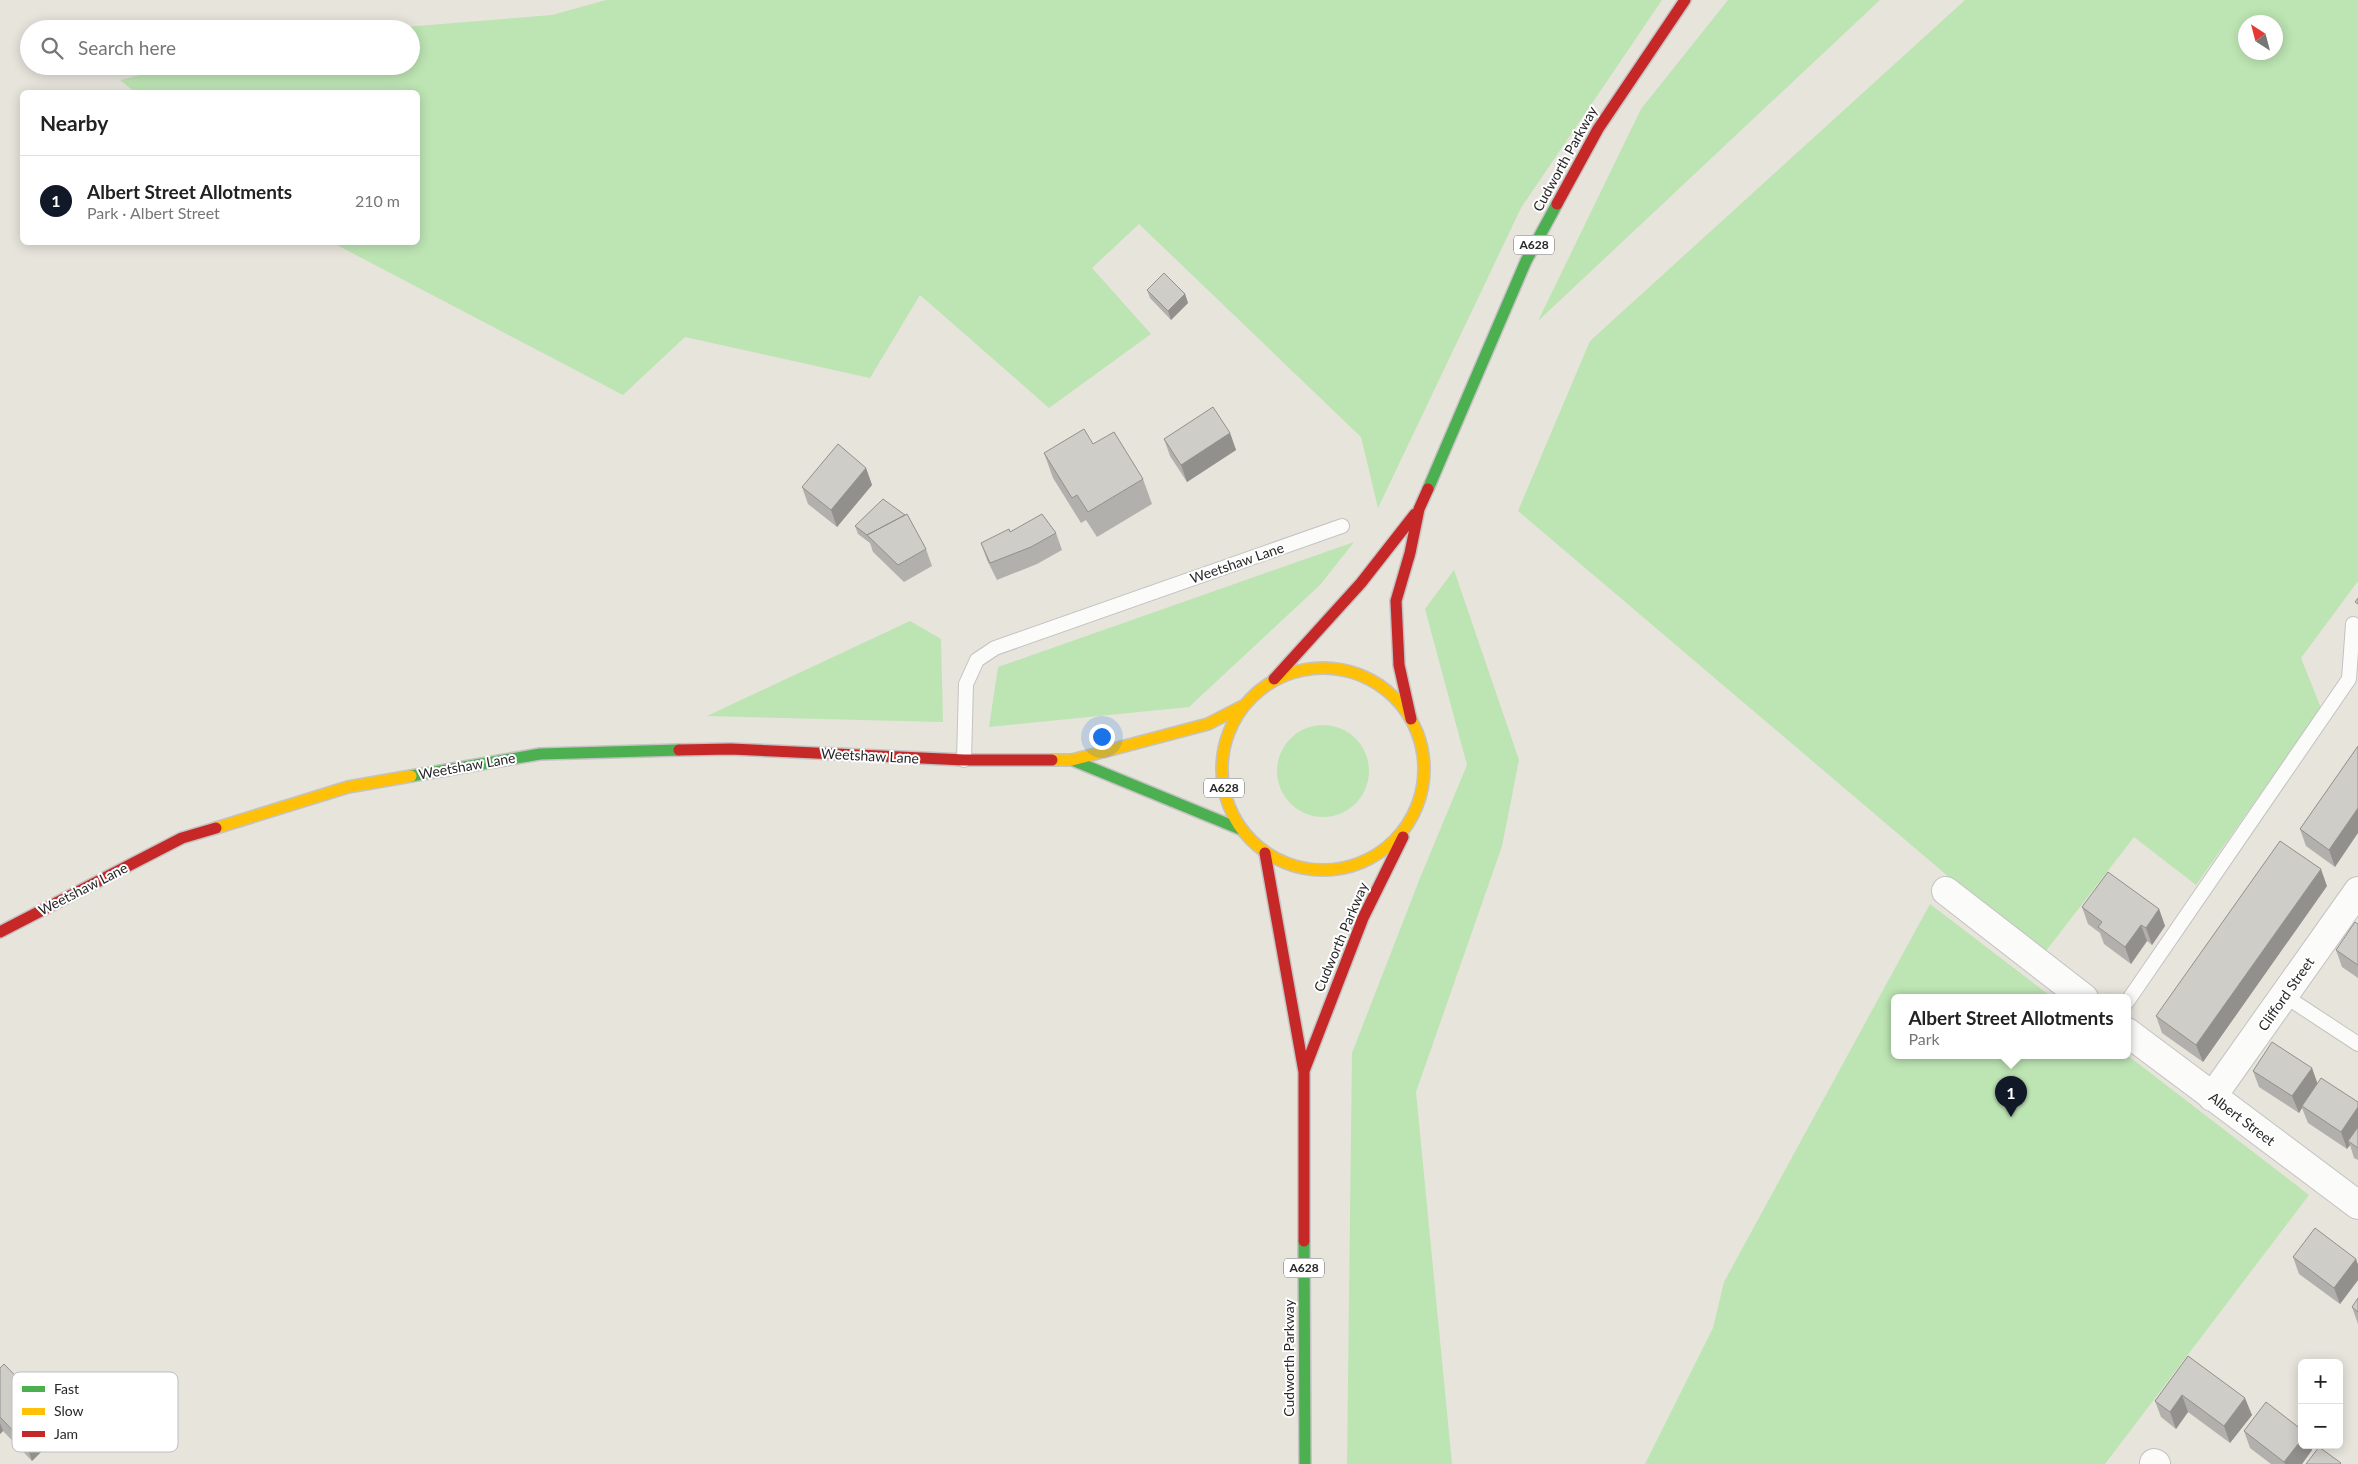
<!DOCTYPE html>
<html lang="en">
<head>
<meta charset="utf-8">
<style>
	:root { --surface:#fff; --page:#f2f2f2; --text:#222; --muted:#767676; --line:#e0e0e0; --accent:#111827 }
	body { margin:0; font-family:Lato,sans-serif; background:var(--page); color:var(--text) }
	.controls { position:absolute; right:15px; bottom:15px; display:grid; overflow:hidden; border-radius:8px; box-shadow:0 2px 12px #0003 }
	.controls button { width:45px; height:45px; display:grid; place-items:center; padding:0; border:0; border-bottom:1px solid var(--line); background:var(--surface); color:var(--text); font:25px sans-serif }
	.compass { position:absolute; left:2238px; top:15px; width:45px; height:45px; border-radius:50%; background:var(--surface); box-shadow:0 2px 12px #0003; rotate:324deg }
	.you { position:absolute; left:1101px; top:736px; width:18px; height:18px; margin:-12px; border:4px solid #fff; border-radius:50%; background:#1a73e8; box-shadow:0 0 0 8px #1a73e833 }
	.badge { display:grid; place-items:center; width:32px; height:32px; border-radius:50%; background:var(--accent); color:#fff; font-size:16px; font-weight:700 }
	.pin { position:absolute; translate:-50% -41px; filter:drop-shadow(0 1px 2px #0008) }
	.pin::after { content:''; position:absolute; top:26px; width:18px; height:15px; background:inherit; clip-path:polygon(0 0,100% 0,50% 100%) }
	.popup { position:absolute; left:1891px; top:994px; width:240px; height:65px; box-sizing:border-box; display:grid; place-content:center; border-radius:8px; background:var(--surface); filter:drop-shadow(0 1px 4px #0005); font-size:16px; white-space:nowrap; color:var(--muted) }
	.popup b { font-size:19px; color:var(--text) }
	.popup::after { content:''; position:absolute; left:50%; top:100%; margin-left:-10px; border:10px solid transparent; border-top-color:var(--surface) }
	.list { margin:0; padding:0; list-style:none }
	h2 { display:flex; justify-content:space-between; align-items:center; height:65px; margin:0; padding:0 20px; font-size:21px }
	h2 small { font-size:16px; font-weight:400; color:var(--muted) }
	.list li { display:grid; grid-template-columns:32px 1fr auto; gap:15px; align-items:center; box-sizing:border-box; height:90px; padding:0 20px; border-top:1px solid var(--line) }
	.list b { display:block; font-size:19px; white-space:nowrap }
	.list p { margin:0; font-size:16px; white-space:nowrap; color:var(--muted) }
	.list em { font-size:16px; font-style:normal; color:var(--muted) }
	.icon { flex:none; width:28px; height:28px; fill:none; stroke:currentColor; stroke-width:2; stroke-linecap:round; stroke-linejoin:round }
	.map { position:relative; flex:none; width:2358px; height:1464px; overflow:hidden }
	.search { position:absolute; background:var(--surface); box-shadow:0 2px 12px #0003; left:20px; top:20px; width:400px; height:55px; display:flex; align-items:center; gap:12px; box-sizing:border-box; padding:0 18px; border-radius:28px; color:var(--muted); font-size:19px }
	.panel { position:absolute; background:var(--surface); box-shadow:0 2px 12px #0003; left:20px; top:90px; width:400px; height:155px; border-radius:8px }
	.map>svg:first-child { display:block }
	.green { fill:#bde4b3; fill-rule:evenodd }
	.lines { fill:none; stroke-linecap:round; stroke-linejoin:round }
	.lane-casing { stroke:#c4c2c2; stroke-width:16 }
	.street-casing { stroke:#c4c2c2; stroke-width:30 }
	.fast-casing { stroke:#c4c2c2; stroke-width:14 }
	.slow-casing { stroke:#c4c2c2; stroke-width:14 }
	.jam-casing { stroke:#c4c2c2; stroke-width:14 }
	.lane { stroke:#fbfbfa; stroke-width:14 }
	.street { stroke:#fbfbfa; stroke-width:28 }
	.fast { stroke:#4caf50; stroke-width:11 }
	.slow { stroke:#ffc107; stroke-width:11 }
	.jam { stroke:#c62828; stroke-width:11 }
	.wall { fill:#b2b0ac }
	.shaded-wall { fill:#91908c }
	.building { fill:#cfcdc8; stroke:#91908c }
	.labels { text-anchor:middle; stroke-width:4; stroke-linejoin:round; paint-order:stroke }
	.shield { fill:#fff; stroke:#686868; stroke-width:1 }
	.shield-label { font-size:12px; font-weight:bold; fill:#272727 }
	.street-label { font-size:14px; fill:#272727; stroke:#fff }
	.key { fill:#fff; stroke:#bebebe; stroke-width:1 }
	.key-label { font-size:14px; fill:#272727 }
</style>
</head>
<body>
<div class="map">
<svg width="2358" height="1464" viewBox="0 0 2358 1464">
	<rect width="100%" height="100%" fill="#e7e4dc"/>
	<path class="green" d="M606 0H1662L1521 208 1378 508 1361 437 1139 224 1092 268 1151 334 1049 408 920 295 870 378 685 337 623 395 333 243 418 242V92H135L120 80 177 66H411V29H380L552 15Z
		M1728 0H1880L1538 321 1641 109Z
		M1965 0H2358V581L2301 658 2321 708 2196 885 2134 837 2042 956 1518 511 1590 341ZM2246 22H2276V52H2246Z
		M1354 542 1320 585 1189 707 989 727 998 667Z
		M1454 570 1519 760 1502 846 1416 1092 1452 1464H1347L1352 1053 1420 878 1467 765 1425 609Z
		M910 621 941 639 943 722 707 716Z
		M1277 771a46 46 0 1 1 92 0a46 46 0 1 1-92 0Z
		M1930 904 2053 998H1895V1056L2127 1055 2309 1195 2105 1464H1645L1713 1328 1724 1282Z"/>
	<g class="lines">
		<defs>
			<path id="lane" d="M964 760 966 684 977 660 995 648 1342 526
				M2285 996 2358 1044
				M2127 1002 2349 679 2353 624"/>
			<path id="street" d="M1946 891 2084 998
				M2127 1032 2358 1205
				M2212 1097 2358 891
				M2154 1463 2156 1464"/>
			<path id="fast" d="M1428 489 1526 261 1557 204
				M1072 760 1240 829
				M411 776 540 754 679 750
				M1304 1241 1305 1464"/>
			<path id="slow" d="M1222 769a101 101 0 1 1 202 0a101 101 0 1 1-202 0Z
				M1052 760H1072L1208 724 1243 706
				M216 828 348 787 411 776"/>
			<path id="jam" d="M1557 204 1598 129 1685 0
				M1274 679 1361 583 1415 514
				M1411 719 1399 665 1396 601 1410 553 1419 509 1428 489
				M679 750 731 749 964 760H1052
				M1265 853 1304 1072V1241
				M0 932 182 838 216 828
				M1304 1071 1363 918 1403 837"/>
		</defs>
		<use href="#lane" class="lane-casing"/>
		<use href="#street" class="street-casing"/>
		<use href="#fast" class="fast-casing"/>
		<use href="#slow" class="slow-casing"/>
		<use href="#jam" class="jam-casing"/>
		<use href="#lane" class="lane"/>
		<use href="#street" class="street"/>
		<use href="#fast" class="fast"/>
		<use href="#slow" class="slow"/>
		<use href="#jam" class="jam"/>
	</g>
	<path class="wall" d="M1147 290 1185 294 1188 303 1171 320 1150 298Z
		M1230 433 1236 450 1187 482 1170 456 1164 439Z
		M1093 444 1143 479 1152 504 1097 537 1086 520 1081 523 1053 478 1044 453Z
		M866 468 872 485 837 527 808 504 802 487Z
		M855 526 926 549 932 566 904 582 873 552 870 543 858 534Z
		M1010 532 1056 533 1062 550 1037 564 997 580 987 560 981 543Z
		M2358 746 2335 867 2306 846 2300 829Z
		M2327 886 2203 1062 2162 1033 2156 1016Z
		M2082 907 2159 909 2165 926 2152 945 2147 941 2131 964 2104 944 2100 933 2088 924Z
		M2358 924V978L2342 967 2336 950Z
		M2312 1068 2317 1083 2358 1102V1160L2354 1158 2350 1145 2347 1149 2308 1123 2302 1108 2299 1113 2259 1087 2253 1071Z
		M2293 1257 2356 1259 2358 1265V1280L2340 1304 2299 1274Z
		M2358 1298V1324L2352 1307Z
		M2188 1356 2252 1415 2230 1443 2188 1412 2176 1429 2161 1417 2155 1401Z
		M0 1368 27 1388 53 1401 59 1418 55 1422 59 1434 32 1461 3 1431 0 1434Z
		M2244 1431 2312 1450 2302 1464H2271L2250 1448Z"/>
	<path class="shaded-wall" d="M1185 294 1188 303 1171 320 1168 311Z
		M1230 433 1236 450 1187 482 1181 465Z
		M866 468 872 485 837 527 831 510Z
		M2358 808V833L2335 867 2329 850Z
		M2321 869 2327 886 2203 1062 2196 1045Z
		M2159 909 2165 926 2152 945 2146 928Z
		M2141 925 2147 941 2131 964 2125 947Z
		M2312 1068 2318 1085 2302 1106V1108L2299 1113 2292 1096Z
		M2358 1107V1133L2348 1141 2350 1145 2347 1149 2341 1132Z
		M2356 1259 2358 1265V1280L2340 1304 2334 1288Z
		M2182 1395 2188 1412 2176 1429 2170 1412Z
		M2245 1398 2252 1415 2230 1443 2224 1426Z
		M53 1401 59 1418 55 1422 59 1434 32 1461 26 1444 45 1409Z
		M0 1423 3 1431 0 1434Z
		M2302 1439V1445H2311L2312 1450 2302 1464H2285L2284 1462Z"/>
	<path class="building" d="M1164 273 1185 294 1168 311 1147 290Z
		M1213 407 1230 433 1181 465 1164 439Z
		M1084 429 1093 444 1114 432 1143 479 1088 512 1077 495 1072 498 1044 453Z
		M838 444 866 468 831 510 802 487Z
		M883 499 905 515 867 535 855 526Z
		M907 514 926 549 898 565 867 535Z
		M1042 514 1056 533 1031 547 990 563 981 543 1009 529 1010 532Z
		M2358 598V604L2355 602Z
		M2358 746V808L2329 850 2300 829Z
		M2280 841 2321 869 2196 1045 2156 1016Z
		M2108 872 2159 909 2146 928 2141 925 2125 947 2098 927 2102 922 2082 907Z
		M2355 922 2358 924V965L2336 950Z
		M2272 1042 2312 1068 2292 1096 2253 1071Z
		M2321 1078 2358 1102V1107L2341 1132 2302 1106Z
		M2358 1127V1148L2348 1141Z
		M2315 1228 2356 1259 2334 1288 2293 1257Z
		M2358 1298V1312L2352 1307Z
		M2188 1356 2245 1398 2224 1426 2182 1395 2170 1412 2155 1401Z
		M4 1364 27 1388 34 1381 53 1401 45 1409 53 1418 26 1444 0 1417V1368Z
		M2266 1402 2302 1430V1439L2284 1462 2244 1431Z
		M2319 1447 2341 1463 2340 1464H2306Z"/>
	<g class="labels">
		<g class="shield">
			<rect x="1514" y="235.5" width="40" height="19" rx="4"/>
			<rect x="1204" y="778.5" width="40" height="19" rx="4"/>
			<rect x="1284" y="1258.5" width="40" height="19" rx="4"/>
		</g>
		<g class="shield-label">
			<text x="1534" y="249">A628</text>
			<text x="1224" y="792">A628</text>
			<text x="1304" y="1272">A628</text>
		</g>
		<g class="street-label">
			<text transform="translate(1565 159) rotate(-61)" y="5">Cudworth Parkway</text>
			<text transform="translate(1237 563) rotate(-19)" y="5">Weetshaw Lane</text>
			<text transform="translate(870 756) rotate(3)" y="5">Weetshaw Lane</text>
			<text transform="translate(467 766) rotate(-10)" y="5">Weetshaw Lane</text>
			<text transform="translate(83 889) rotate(-27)" y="5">Weetshaw Lane</text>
			<text transform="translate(1341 937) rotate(-67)" y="5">Cudworth Parkway</text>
			<text transform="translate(2286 994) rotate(-55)" y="5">Clifford Street</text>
			<text transform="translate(2242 1119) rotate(37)" y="5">Albert Street</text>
			<text transform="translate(1289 1358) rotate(-90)" y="5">Cudworth Parkway</text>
		</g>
	</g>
	<rect x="12" y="1372" width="166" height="80" rx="8" class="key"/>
	<rect x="22" y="1386" width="23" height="6" fill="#4caf50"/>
	<rect x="22" y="1408" width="23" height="7" fill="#ffc107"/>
	<rect x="22" y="1431" width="23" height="6" fill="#c62828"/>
	<g class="key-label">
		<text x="54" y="1394">Fast</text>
		<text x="54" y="1416">Slow</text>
		<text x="54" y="1439">Jam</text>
	</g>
</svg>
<div class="controls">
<button>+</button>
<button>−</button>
</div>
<svg class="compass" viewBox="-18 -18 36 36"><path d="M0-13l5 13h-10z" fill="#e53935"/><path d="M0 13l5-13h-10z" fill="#767676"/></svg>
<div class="you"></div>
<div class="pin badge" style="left:2011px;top:1117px">1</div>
<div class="popup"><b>Albert Street Allotments</b>Park</div>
<div class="search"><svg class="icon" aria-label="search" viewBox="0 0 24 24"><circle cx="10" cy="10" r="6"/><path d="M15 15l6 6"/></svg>Search here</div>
<section class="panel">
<h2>Nearby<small></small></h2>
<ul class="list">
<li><span class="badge">1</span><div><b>Albert Street Allotments</b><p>Park · Albert Street</p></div><em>210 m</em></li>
</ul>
</section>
</div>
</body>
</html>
